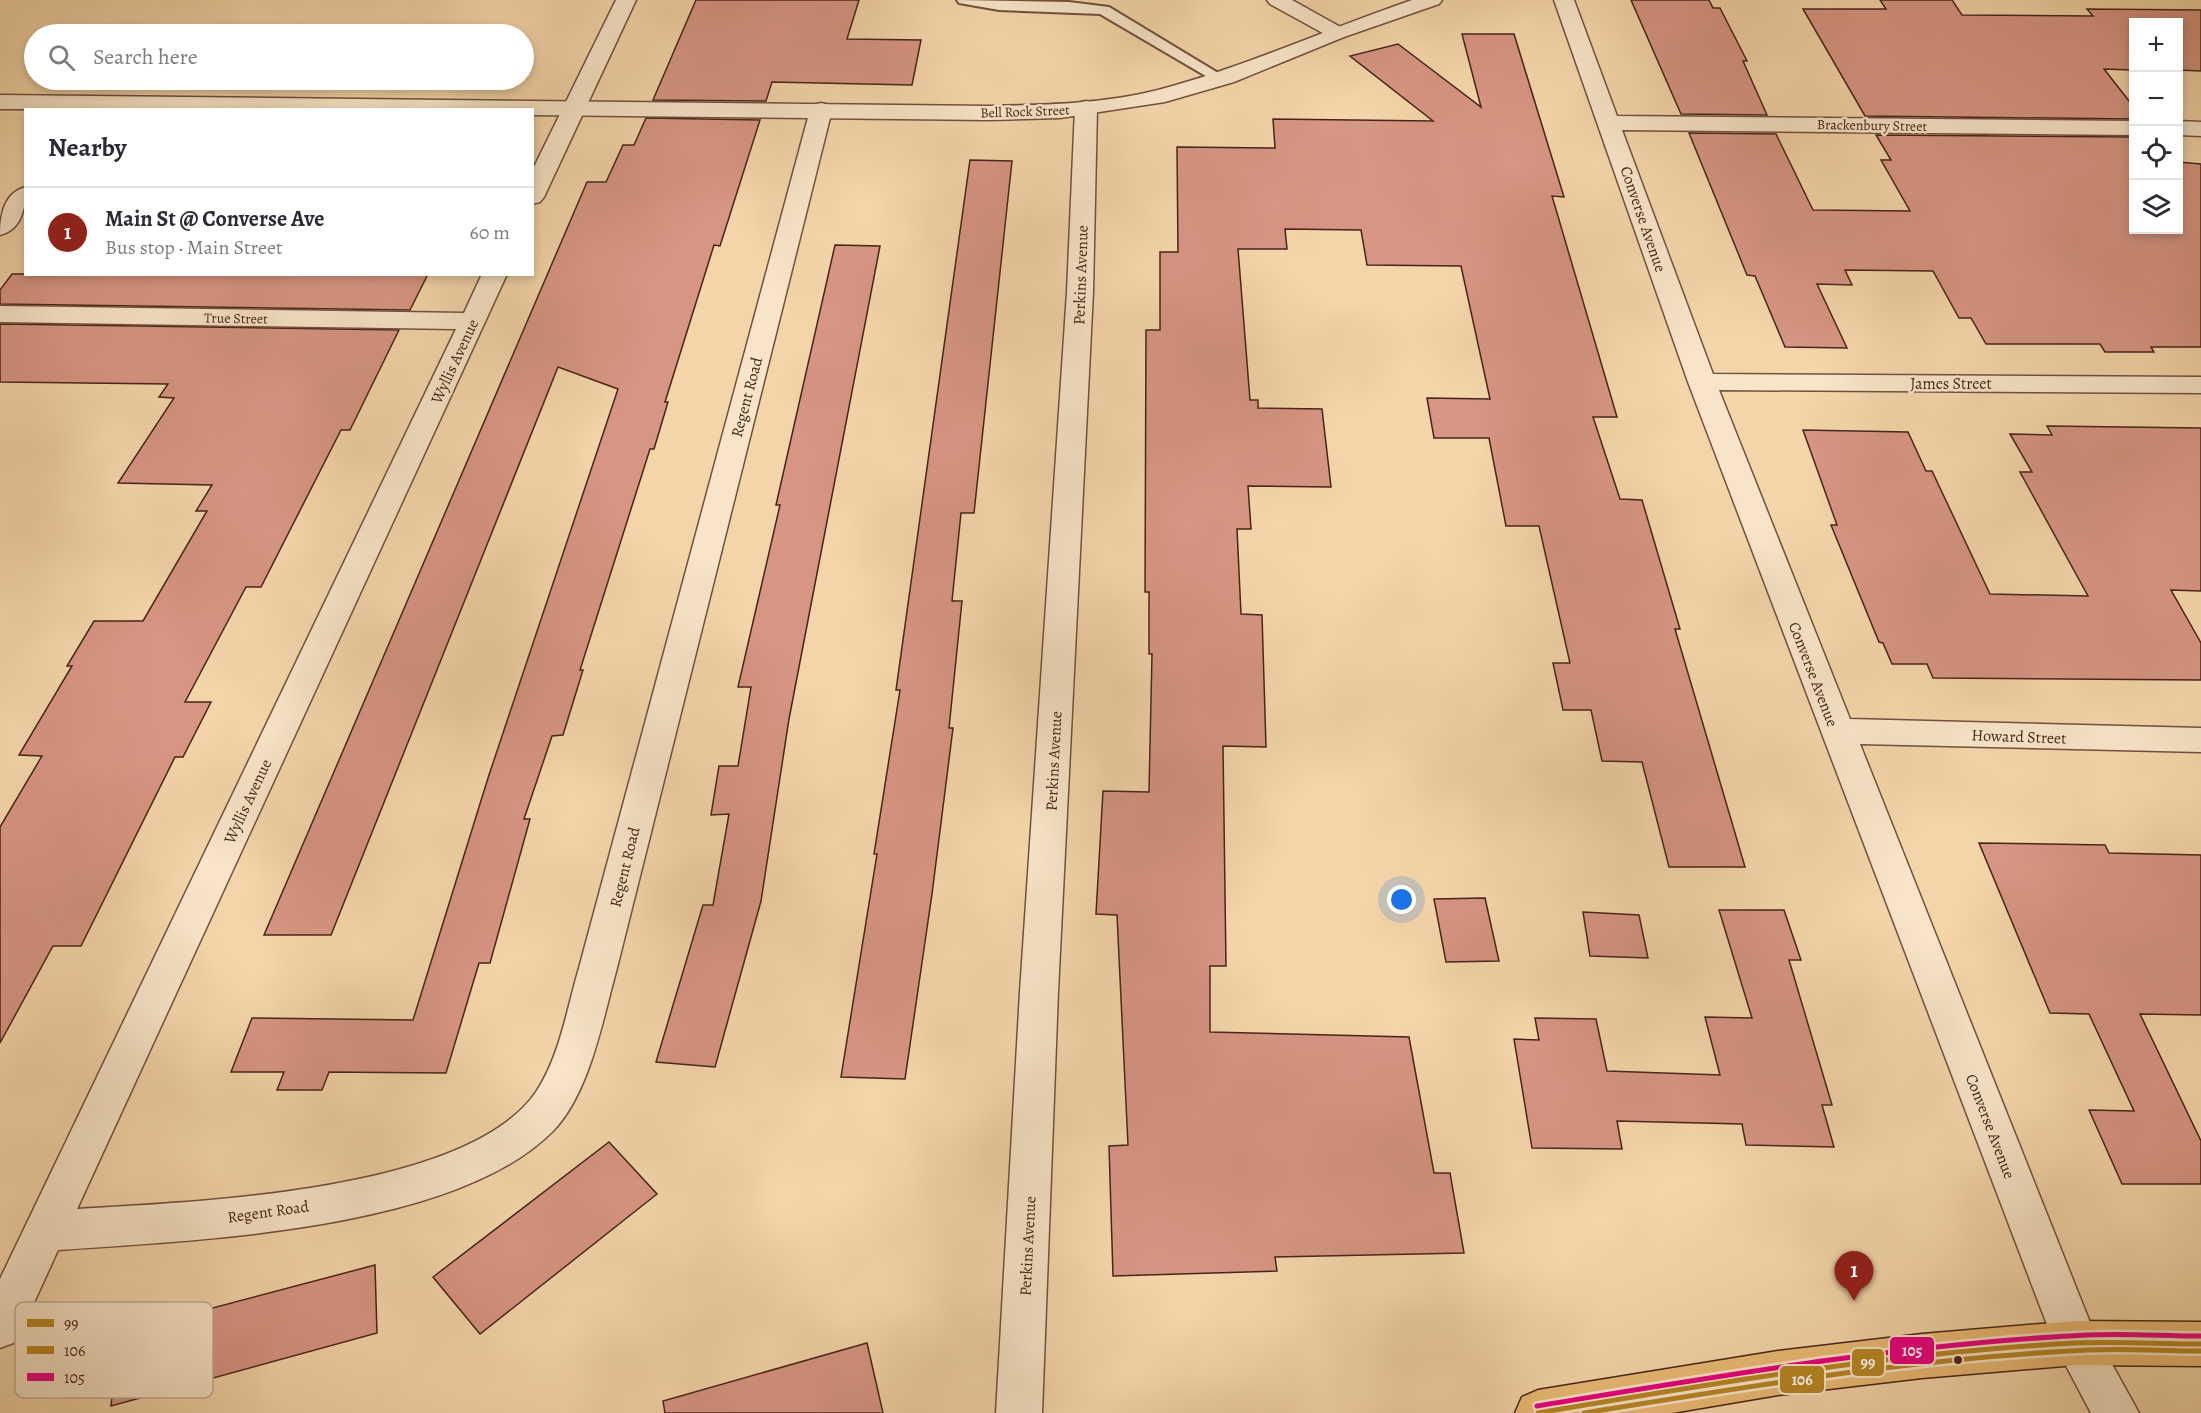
<!DOCTYPE html>
<html lang="en">
<head>
<meta charset="utf-8">
<style>
	:root { --surface:#fff; --page:#f2f2f3; --text:#2b2b33; --muted:#7c7c81; --line:#e1e1e2; --accent:#8f2418 }
	body { margin:0; font-family:Alegreya,serif; background:var(--page); color:var(--text) }
	.controls { position:absolute; right:18px; top:18px; display:grid; overflow:hidden; border-radius:0px; box-shadow:0 3px 9px #0003 }
	.controls button { width:54px; height:54px; display:grid; place-items:center; padding:0; border:0; border-bottom:2px solid var(--line); background:var(--surface); color:var(--text); font:30px sans-serif }
	.you { position:absolute; left:1402px; top:900px; width:21px; height:21px; margin:-15px; border:4px solid #fff; border-radius:50%; background:#1a73e8; box-shadow:0 0 0 9px #1a73e833 }
	.badge { display:grid; place-items:center; width:39px; height:39px; border-radius:50%; background:var(--accent); color:#fff; font-size:20px; font-weight:700 }
	.pin { position:absolute; translate:-50% -50px; filter:drop-shadow(0 2px 3px #0008) }
	.pin::after { content:''; position:absolute; top:32px; width:21px; height:18px; background:inherit; clip-path:polygon(0 0,100% 0,50% 100%) }
	.list { margin:0; padding:0; list-style:none }
	h2 { display:flex; justify-content:space-between; align-items:center; height:78px; margin:0; padding:0 24px; font-size:26px }
	h2 small { font-size:20px; font-weight:400; color:var(--muted) }
	.list li { display:grid; grid-template-columns:39px 1fr auto; gap:18px; align-items:center; box-sizing:border-box; height:90px; padding:0 24px; border-top:2px solid var(--line) }
	.list b { display:block; font-size:22px; white-space:nowrap }
	.list p { margin:0; font-size:20px; white-space:nowrap; color:var(--muted) }
	.list em { font-size:20px; font-style:normal; color:var(--muted) }
	.icon { flex:none; width:33px; height:33px; fill:none; stroke:currentColor; stroke-width:2; stroke-linecap:round; stroke-linejoin:round }
	.map { position:relative; flex:none; width:2201px; height:1413px; overflow:hidden }
	.search { position:absolute; background:var(--surface); box-shadow:0 3px 9px #0003; left:24px; top:24px; width:510px; height:66px; display:flex; align-items:center; gap:15px; box-sizing:border-box; padding:0 21px; border-radius:33px; color:var(--muted); font-size:22px }
	.panel { position:absolute; background:var(--surface); box-shadow:0 3px 9px #0003; left:24px; top:108px; width:510px; height:168px; border-radius:0px }
	.map>svg:first-child { display:block }
	.building { fill:#d79583; stroke:#452519; stroke-width:1.5 }
	.lines { fill:none; stroke-linecap:round; stroke-linejoin:round }
	.service-casing { stroke:#71513d; stroke-width:4 }
	.minor-casing { stroke:#71513d; stroke-width:3 }
	.tertiary-casing { stroke:#71513d; stroke-width:3 }
	.primary-casing { stroke:#452519; stroke-width:3 }
	.service { fill:#f8e4c8; fill-rule:evenodd }
	.minor { fill:#f8e4c8; fill-rule:evenodd }
	.tertiary { fill:#f8e4c8; fill-rule:evenodd }
	.primary { fill:#eaba75; fill-rule:evenodd }
	.bus-1-casing { stroke:#f8e4c8; stroke-width:10 }
	.bus-2-casing { stroke:#f8e4c8; stroke-width:10 }
	.bus-3-casing { stroke:#f8e4c8; stroke-width:10 }
	.bus-1 { stroke:#b58624; stroke-width:5 }
	.bus-2 { stroke:#b58624; stroke-width:5 }
	.bus-3 { stroke:#e5007d; stroke-width:5 }
	.bus-dot { fill:#452519; stroke:#f8e4c8; stroke-width:2 }
	.labels { text-anchor:middle; stroke-width:5; stroke-linejoin:round; paint-order:stroke }
	.far-street-label { font-size:14px; fill:#452519; stroke:#f8e4c8 }
	.street-label { font-size:16px; fill:#452519; stroke:#f8e4c8 }
	.key { fill:#f8e4c8; stroke:#c2ab94; stroke-width:1.5 }
	.key-label { font-size:16px; fill:#452519 }
	.line-badge { stroke:#f8e4c8; stroke-width:2 }
	.badge-label { font-size:16px; text-anchor:middle; font-weight:bold; fill:#fff }
</style>
</head>
<body>
<div class="map">
<svg width="2201" height="1413" viewBox="0 0 2201 1413">
	<rect width="100%" height="100%" fill="#f4d5aa"/>
	<filter id="stains"><feTurbulence type="fractalNoise" baseFrequency=".00333" numOctaves="4"/><feColorMatrix values="0 0 0 0 .2 0 0 0 0 .09 0 0 0 0 .02 0 0 0 .5 -.17"/></filter>
	<radialGradient id="worn" r=".72"><stop offset=".6" stop-color="#630" stop-opacity="0"/><stop offset="1" stop-color="#630" stop-opacity=".3"/></radialGradient>
	<path class="building" d="M696 0H859L847 39 921 40 912 85 772 82 766 101 653 100Z
		M1631 0H1709L1713 8H1720L1747 61H1743L1767 115 1681 114Z
		M1880 0H1952L1962 15 2093 16 2087 9 2201 10V71L2178 70V22H2133V70L2104 69 2133 106V119L1865 116 1803 9H1886Z
		M1462 34H1514L1564 197 1552 196 1617 417H1593L1620 499 1642 500 1680 629H1675L1745 867H1669L1642 762 1602 761 1591 710H1563L1553 663H1570L1539 526H1506L1489 438H1434L1427 398 1490 399 1461 266 1367 265 1361 230 1285 229 1287 249H1238L1250 400H1258V408L1322 409 1331 487 1248 486 1251 529H1237L1241 614 1262 615 1266 747 1223 746 1226 966H1210V1032L1409 1037 1434 1173H1450L1464 1253 1275 1257 1277 1271 1113 1276 1109 1146 1128 1145 1117 915 1096 914 1103 791 1149 792 1152 654H1149V592H1145L1146 330H1160V252H1178L1177 147 1275 148 1273 119 1433 121 1350 56 1398 44 1481 107Z
		M646 118 760 120 720 246 714 245 665 402H668L654 449H650L580 670H583L563 735 552 736 524 819H530L490 963H479L446 1073 329 1072 322 1090H277L284 1072H231L252 1018 413 1020 488 778 618 389 558 367 331 935H264L587 182H606L623 145H634Z
		M1689 133 1776 134 1813 210 1910 211 1881 160H1891L1876 135 2133 137V230H2178V162L2201 164V347H2151L2154 352H2105L2100 344H1986L1971 318H1959L1933 271 1845 270 1852 285 1817 284 1847 348 1785 347 1755 276 1747 275Z
		M970 160 1012 161 974 513H961L952 601H962L949 728H953L932 894 905 1079 841 1077 877 854H874L900 690H896Z
		M835 245 880 246 789 719 761 901 715 1067 656 1062 703 905H713L729 814 711 815 719 766H738L751 687H738L780 505H776Z
		M12 274H428L410 310 0 304V290Z
		M0 324 399 330 350 430H341L261 587H246L185 702H211L183 757H175L81 946H53L0 1043V827L42 756 19 755 72 666H67L94 621H143L207 511H196L212 485 118 483 174 398 159 397 168 384 0 382Z
		M2047 426 2201 428V591L2171 590 2201 643V680L1933 678 1927 664H1892L1883 643 1879 642 1831 525H1837L1803 430 1908 432 1926 471H1932L1990 594 2088 596 2020 472H2032L2010 434 2052 435Z
		M1979 843 2105 845 2109 853 2201 855V1015L2140 1014 2201 1141V1184H2122L2089 1110 2134 1111 2089 1014 2050 1013Z
		M1485 898 1499 961 1446 962 1434 899Z
		M1719 910H1784L1801 960H1789L1832 1105H1822L1834 1147 1746 1145 1742 1124 1617 1121 1622 1149 1532 1148 1514 1039 1539 1040 1535 1018 1596 1019 1607 1071 1720 1075 1705 1017 1752 1018Z
		M1583 912 1639 915 1648 958 1590 956Z
		M609 1142 657 1194 480 1334 433 1277Z
		M375 1265 377 1333 111 1406 118 1333Z
		M867 1343 883 1413H665L663 1401Z"/>
	<g class="lines">
		<defs>
			<path id="service" d="M957 0 1069 2 1109 7 1228 79 1226 82H1216L1100 14 999 10 959 3Z"/>
			<path id="minor" d="M616 0H636L544 197 540 202 532 204V171Z
				M1267 0H1292L1344 29 1347 33 1344 37H1330L1270 4Z
				M1554 0H1574L1617 116 2134 121V135L1622 130 1713 374 2201 377V393L1719 390 1850 719 2201 728V752L1860 744 2093 1330 2139 1413H2091L2054 1343 1688 382Z
				M1086 101 1094 103 1097 108 1093 292 1058 992 1042 1413H996L1020 992 1067 292 1075 108 1078 103Z
				M821 103 829 105 832 110 617 968C603 1018 590 1093 553 1131 453 1232 194 1240 58 1250L16 1342 0 1348V1279L456 329 0 322V306L464 313 482 274H507L77 1209C191 1202 467 1193 536 1092 560 1056 567 1008 579 968L810 110 813 105Z
				M2178 121 2201 122V136L2178 135Z"/>
			<path id="tertiary" d="M1412 0H1442L1439 4 1344 37 1234 82 1165 102 1060 118 989 120 532 115V110L0 109V95L989 106C1045 105 1103 104 1158 90 1245 67 1327 29 1412 0Z
				M26 187C26 206 22 230 0 235 0 216 4 192 26 187Z"/>
			<path id="primary" d="M2076 1321 2201 1322V1366L2076 1365 1922 1378 1778 1395 1672 1413H1515L1522 1397 1538 1390 1778 1351 1922 1334Z"/>
		</defs>
		<use href="#service" class="service-casing"/>
		<use href="#minor" class="minor-casing"/>
		<use href="#tertiary" class="tertiary-casing"/>
		<use href="#primary" class="primary-casing"/>
		<use href="#service" class="service"/>
		<use href="#minor" class="minor"/>
		<use href="#tertiary" class="tertiary"/>
		<use href="#primary" class="primary"/>
		<defs>
			<path id="bus-1" d="M1538 1413C1715 1383 1894 1353 2074 1343 2116 1341 2159 1344 2201 1344"/>
			<path id="bus-2" d="M1584 1413C1751 1386 1919 1358 2088 1350 2125 1348 2163 1351 2201 1351"/>
			<path id="bus-3" d="M1537 1406C1719 1376 1903 1344 2087 1335 2125 1333 2163 1336 2201 1336"/>
		</defs>
		<use href="#bus-1" class="bus-1-casing"/>
		<use href="#bus-2" class="bus-2-casing"/>
		<use href="#bus-3" class="bus-3-casing"/>
		<use href="#bus-1" class="bus-1"/>
		<use href="#bus-2" class="bus-2"/>
		<use href="#bus-3" class="bus-3"/>
	</g>
	<circle class="bus-dot" cx="1958" cy="1360" r="5"/>
	<g class="labels">
		<g class="far-street-label">
			<text transform="translate(1025 111) rotate(-2)" y="5">Bell Rock Street</text>
			<text transform="translate(1872 125) rotate(1)" y="5">Brackenbury Street</text>
			<text transform="translate(236 318) rotate(1)" y="5">True Street</text>
		</g>
		<g class="street-label">
			<text transform="translate(1644 219) rotate(71)" y="6">Converse Avenue</text>
			<text transform="translate(1080 275) rotate(-88)" y="6">Perkins Avenue</text>
			<text transform="translate(454 361) rotate(-65)" y="6">Wyllis Avenue</text>
			<text x="1951" y="389">James Street</text>
			<text transform="translate(746 397) rotate(-75)" y="6">Regent Road</text>
			<text transform="translate(1814 674) rotate(69)" y="6">Converse Avenue</text>
			<text transform="translate(2019 736) rotate(2)" y="6">Howard Street</text>
			<text transform="translate(1053 761) rotate(-87)" y="6">Perkins Avenue</text>
			<text transform="translate(247 801) rotate(-65)" y="6">Wyllis Avenue</text>
			<text transform="translate(624 867) rotate(-76)" y="6">Regent Road</text>
			<text transform="translate(1991 1126) rotate(69)" y="6">Converse Avenue</text>
			<text transform="translate(268 1211) rotate(-8)" y="6">Regent Road</text>
			<text transform="translate(1027 1246) rotate(-87)" y="6">Perkins Avenue</text>
		</g>
	</g>
	<rect x="15" y="1302" width="198" height="96" rx="9" class="key"/>
	<rect x="27" y="1319" width="27" height="8" fill="#b58624"/>
	<rect x="27" y="1346" width="27" height="8" fill="#b58624"/>
	<rect x="27" y="1373" width="27" height="8" fill="#e5007d"/>
	<g class="key-label">
		<text x="64" y="1329">99</text>
		<text x="64" y="1356">106</text>
		<text x="64" y="1383">105</text>
	</g>
	<g class="line-badge">
		<rect x="1889" y="1336" width="46" height="29" rx="6" fill="#e5007d"/>
		<rect x="1851" y="1348" width="34" height="29" rx="6" fill="#b58624"/>
		<rect x="1779" y="1365" width="46" height="29" rx="6" fill="#b58624"/>
	</g>
	<g class="badge-label">
		<text x="1912" y="1356">105</text>
		<text x="1868" y="1368">99</text>
		<text x="1802" y="1385">106</text>
	</g>
	<rect width="100%" height="100%" filter="url(#stains)"/>
	<rect width="100%" height="100%" fill="url(#worn)"/>
</svg>
<div class="controls">
<button>+</button>
<button>−</button>
<button><svg class="icon" aria-label="locate" viewBox="0 0 24 24"><circle cx="12" cy="12" r="6"/><path d="M12 2v4M12 18v4M2 12h4M18 12h4"/></svg></button>
<button><svg class="icon" aria-label="layers" viewBox="0 0 24 24"><path d="M12 4l9 5-9 5-9-5zM3 14l9 5 9-5"/></svg></button>
</div>
<div class="you"></div>
<div class="pin badge" style="left:1854px;top:1301px">1</div>
<div class="search"><svg class="icon" aria-label="search" viewBox="0 0 24 24"><circle cx="10" cy="10" r="6"/><path d="M15 15l6 6"/></svg>Search here</div>
<section class="panel">
<h2>Nearby<small></small></h2>
<ul class="list">
<li><span class="badge">1</span><div><b>Main St @ Converse Ave</b><p>Bus stop · Main Street</p></div><em>60 m</em></li>
</ul>
</section>
</div>
</body>
</html>
